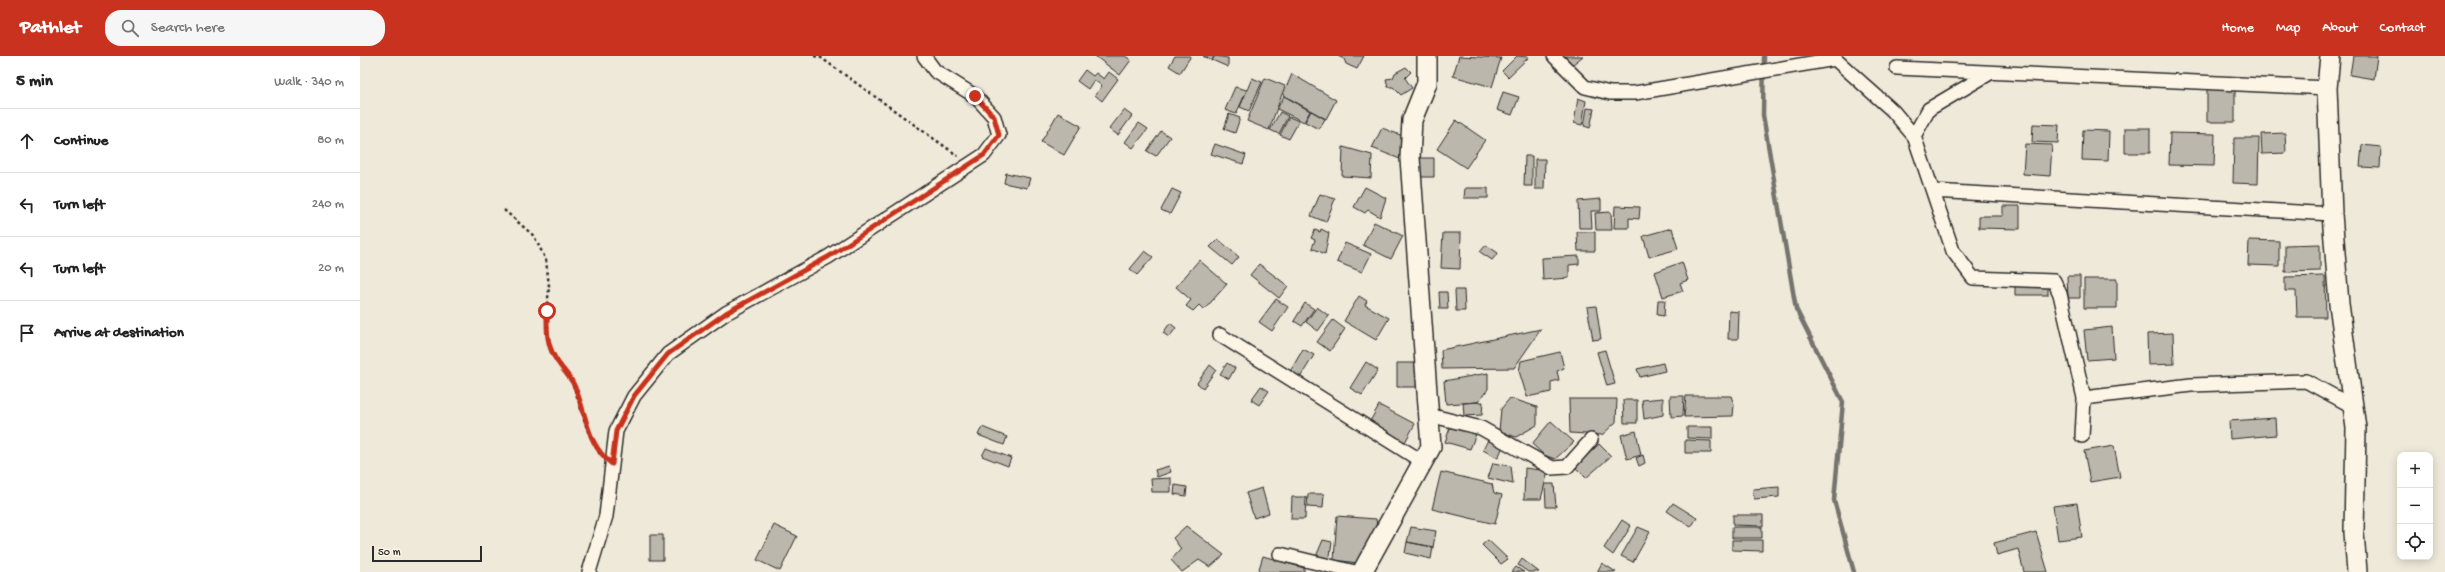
<!DOCTYPE html>
<html lang="en">
<head>
<meta charset="utf-8">
<style>
	:root { --surface:#fff; --page:#f6f6f6; --text:#222; --muted:#767676; --line:#e0e0e0; --accent:#c8321e }
	body { margin:0; font-family:"Gochi Hand",sans-serif; background:var(--page); color:var(--text) }
	.controls { position:absolute; right:12px; bottom:12px; display:grid; overflow:hidden; border-radius:8px; box-shadow:0 2px 10px #0003 }
	.controls button { width:36px; height:36px; display:grid; place-items:center; padding:0; border:0; border-bottom:1px solid var(--line); background:var(--surface); color:var(--text); font:20px sans-serif }
	.scale { position:absolute; left:12px; bottom:10px; width:110px; box-sizing:border-box; padding-left:4px; border:2px solid #2b2b2b; border-top:0; font-size:11px; line-height:14px; white-space:nowrap; color:#2b2b2b; -webkit-text-stroke:3px #fcf5e5; paint-order:stroke }
	.stop { position:absolute; width:12px; height:12px; margin:-9px; border:3px solid #c8321e; border-radius:50%; background:#fff }
	.stop.end { background:#c8321e; border-color:#fff; box-shadow:0 1px 4px #0008 }
	.list { margin:0; padding:0; list-style:none }
	h2 { display:flex; justify-content:space-between; align-items:center; height:52px; margin:0; padding:0 16px; font-size:17px }
	h2 small { font-size:13px; font-weight:400; color:var(--muted) }
	.list li { display:grid; grid-template-columns:26px 1fr auto; gap:12px; align-items:center; box-sizing:border-box; height:64px; padding:0 16px; border-top:1px solid var(--line) }
	.list b { display:block; font-size:15px; white-space:nowrap }
	.list em { font-size:13px; font-style:normal; color:var(--muted) }
	.icon { flex:none; width:22px; height:22px; fill:none; stroke:currentColor; stroke-width:2; stroke-linecap:round; stroke-linejoin:round }
	.map { position:relative; flex:none; width:2085px; height:516px; overflow:hidden }
	header { display:flex; align-items:center; gap:24px; box-sizing:border-box; height:56px; padding:0 20px; background:var(--accent); color:#fff }
	header strong { font-size:19px }
	nav { display:flex; gap:22px; margin-inline-start:auto; font-size:14px }
	.search { width:280px; height:36px; background:var(--page); display:flex; align-items:center; gap:10px; box-sizing:border-box; padding:0 14px; border-radius:16px; color:var(--muted); font-size:15px }
	main { display:flex }
	aside { flex:1; background:var(--surface) }
	.map>svg:first-child { display:block }
	.lines { fill:none; stroke-linecap:round; stroke-linejoin:round }
	.stream { stroke:#75736d; stroke-width:4.5 }
	.building { fill:#bcb7ac; stroke:#2b2b2b }
	.street-casing { stroke:#2b2b2b; stroke-width:16 }
	.secondary-casing { stroke:#2b2b2b; stroke-width:22 }
	.path { stroke:#2b2b2b; stroke-width:2.5; stroke-dasharray:3 3; stroke-linecap:butt }
	.street { stroke:#fcf5e5; stroke-width:13 }
	.secondary { stroke:#fcf5e5; stroke-width:19 }
	.route { stroke:#c8321e; stroke-width:5 }
</style>
</head>
<body>
<header>
<strong>Pathlet</strong>
<div class="search"><svg class="icon" aria-label="search" viewBox="0 0 24 24"><circle cx="10" cy="10" r="6"/><path d="M15 15l6 6"/></svg>Search here</div>
<nav><a>Home</a><a>Map</a><a>About</a><a>Contact</a></nav>
</header>
<main>
<aside>
<h2>5 min<small>Walk · 340 m</small></h2>
<ul class="list">
<li><svg class="icon" aria-label="ahead" viewBox="0 0 24 24"><path d="M12 20V5M6 11l6-6 6 6"/></svg><div><b>Continue</b></div><em>80 m</em></li>
<li><svg class="icon" aria-label="left" viewBox="0 0 24 24"><path d="M17 20v-9H6M10 6l-5 5 5 5"/></svg><div><b>Turn left</b></div><em>240 m</em></li>
<li><svg class="icon" aria-label="left" viewBox="0 0 24 24"><path d="M17 20v-9H6M10 6l-5 5 5 5"/></svg><div><b>Turn left</b></div><em>20 m</em></li>
<li><svg class="icon" aria-label="arrive" viewBox="0 0 24 24"><path d="M6 21V4h12l-3 4 3 4H6"/></svg><div><b>Arrive at destination</b></div></li>
</ul>
</aside>
<div class="map">
<svg width="2085" height="516" viewBox="0 0 2085 516">
	<rect width="100%" height="100%" fill="#efe9da"/>
	<filter id="ink" filterUnits="userSpaceOnUse"><feTurbulence type="fractalNoise" baseFrequency=".025" numOctaves="2"/><feDisplacementMap in="SourceGraphic" scale="8" xChannelSelector="R" yChannelSelector="G"/><feConvolveMatrix kernelMatrix="1 2 1 2 8 2 1 2 1" color-interpolation-filters="sRGB"/></filter>
	<g filter="url(#ink)">
		<g class="lines">
			<path class="stream" d="M1404 0 1403 59 1436 253 1483 346 1474 444 1494 516"/>
		</g>
		<path class="building" d="M735 0H765L771 4 760 19Z
			M815 0H831L820 17 809 10Z
			M843 0H854L852 5Z
			M855 0 868 2V11L852 4Z
			M978 0H1004L997 13 986 8 984 3Z
			M1099 0 1141 2 1132 31 1093 20Z
			M1157 0 1169 1 1148 21 1142 15Z
			M1204 0H1223L1212 9Z
			M1993 0H2017L2014 23 1990 19Z
			M1046 11 1051 16 1045 22 1052 32 1041 39 1033 31H1028L1026 23 1033 22 1035 17Z
			M725 14 733 20 736 17 744 23 749 16 758 23 742 45 735 39 742 30 734 24 728 33 717 25Z
			M932 18 976 44 966 63 923 39Z
			M892 22 902 26 889 55 880 51Z
			M905 22 925 30 909 74 887 65Z
			M875 31 887 34 876 58 865 54Z
			M1847 32 1875 33V66H1847Z
			M1143 36 1159 41 1152 59 1137 54Z
			M924 40 950 55 944 66 917 53Z
			M1218 42 1226 45 1222 69 1214 67Z
			M1227 52 1234 53 1230 72 1224 70Z
			M764 54 772 60 758 79 749 73Z
			M951 55 965 63 959 73 945 66Z
			M920 56 928 60 919 78 910 74Z
			M698 57 721 70 704 99 681 86Z
			M869 58 880 62 875 77 864 73Z
			M929 61 939 65 929 83 920 79Z
			M1096 64 1125 84 1106 112 1077 93Z
			M779 67 788 73 773 92 765 86Z
			M1673 68 1699 69 1698 87 1672 86Z
			M1022 72 1043 80 1045 105 1012 92Z
			M1765 72H1790V97H1765Z
			M1723 74 1749 75 1748 105 1722 104Z
			M801 75 810 81 796 100 787 95Z
			M1810 77 1855 78 1854 110 1809 109Z
			M1925 77 1926 97 1902 98 1901 78Z
			M1874 82H1899L1898 128 1873 127Z
			M855 88 886 99 883 108 851 98Z
			M1665 88 1692 89 1690 120 1663 118Z
			M2002 89 2021 91 2020 112 2000 111Z
			M983 91 1012 99 1011 122 982 120Z
			M1165 100H1172V130H1164Z
			M1059 102H1074V121H1059Z
			M1175 103H1185L1184 133H1175Z
			M646 117 670 122 667 132 644 127Z
			M1005 131 1026 142 1020 161 1008 154 1005 157 994 151Z
			M1105 132H1128V142H1104Z
			M812 133 821 137 810 158 801 154Z
			M960 138 975 143 966 166 951 160Z
			M1241 143V155H1231L1232 172H1219L1218 145Z
			M1255 150 1280 151 1279 163 1269 162V172H1254Z
			M1643 150H1660V173L1619 172V160H1643Z
			M1251 156 1252 174H1236L1235 157Z
			M1014 166 1043 180 1031 203 1003 189Z
			M1312 172 1318 193 1289 201 1283 180Z
			M961 173 969 177 965 198 952 192 955 184 951 182 955 174 960 176Z
			M1217 176H1235V195H1218Z
			M1083 177H1101L1100 213 1081 212Z
			M858 183 879 201 872 209 850 191Z
			M1889 184 1919 185V210L1888 209Z
			M985 187 1011 198 1002 216 977 206Z
			M1960 188V215L1925 216V189Z
			M1126 189 1138 197 1132 204 1120 196Z
			M785 195 793 201 777 219 770 213Z
			M1219 200V208L1209 209V222L1183 224 1182 202Z
			M839 204 867 228 844 254 839 249 833 255 826 250 831 244 816 231Z
			M1322 206 1328 224 1320 227 1323 235 1303 241 1295 216Z
			M899 208 928 230 919 242 890 219Z
			M1707 220H1720V242H1708Z
			M1965 220 1966 261H1937L1936 235H1925V221Z
			M1724 223H1757V252H1724Z
			M1655 229H1688V239H1655Z
			M1095 234H1104L1105 255H1096Z
			M1079 236H1087L1088 253H1080Z
			M999 240 1007 245 1005 249 1029 262 1016 284 984 265Z
			M916 243 928 251 912 275 899 266Z
			M1298 244H1305L1304 260 1297 259Z
			M945 247 954 253 942 270 934 265Z
			M1236 250 1241 283 1233 284 1227 251Z
			M957 251 969 260 958 275 946 266Z
			M1369 255 1379 256 1378 283H1368Z
			M973 264 985 273 970 295 957 286Z
			M810 267 816 272 809 281 803 277Z
			M1752 271 1754 302 1727 304 1724 274Z
			M1181 273 1154 312 1082 313 1081 294Z
			M1813 277 1814 308 1788 309 1787 278Z
			M943 293 954 299 938 325 928 319Z
			M1245 294 1255 328 1247 330 1237 296Z
			M1200 296 1204 312 1197 315 1199 324 1191 326V336L1167 341 1159 315 1161 305Z
			M1006 306 1018 314 1002 339 990 332Z
			M867 307 875 312 869 323 860 318Z
			M1037 307H1062V331H1037Z
			M1303 307 1305 315 1280 321 1277 313Z
			M850 309 856 314 843 332 837 327Z
			M1128 317V333L1118 346 1086 348 1084 325Z
			M901 330 909 335 899 349 891 344Z
			M1310 340H1324L1323 360 1311 361Z
			M1326 340H1371L1374 349 1373 360 1324 361Z
			M1150 342 1177 351V369L1156 381 1139 375 1141 353Z
			M1303 342V359L1284 363 1282 344Z
			M1209 343H1257L1256 366 1242 379 1210 377Z
			M1263 344H1277V367H1264Z
			M1118 346H1123L1122 359 1104 360 1103 347Z
			M1019 349 1055 368 1044 388 1008 369Z
			M1915 362 1916 379 1870 383 1869 365Z
			M1191 365 1214 386 1195 403 1184 399 1172 388Z
			M1091 369 1116 378 1110 393 1085 386Z
			M622 371 647 381 644 389 618 379Z
			M1327 371H1352V383L1327 382Z
			M1276 375 1281 399 1267 403 1261 379Z
			M1130 380 1144 388 1138 402 1123 394Z
			M1325 384 1351 385V397H1325Z
			M1239 388 1251 400 1226 422 1215 411Z
			M1754 390 1760 421 1730 426 1724 395Z
			M626 392 651 402 648 410 622 400Z
			M1283 399 1285 407 1279 410 1276 402Z
			M1133 407 1151 410 1153 428 1128 422Z
			M809 410 811 416 797 421 795 414Z
			M1165 412 1188 415 1181 443H1164Z
			M1081 416 1132 428 1134 437 1142 439 1135 468 1072 453Z
			M811 422V436H792L791 423Z
			M1185 428H1194L1196 451H1186Z
			M815 429 827 431 826 440 814 438Z
			M1419 431V441L1394 443 1393 433Z
			M902 432 909 457 894 462 886 437Z
			M948 438H964L963 452 947 451Z
			M932 441H946L945 463H931Z
			M1313 447 1337 462 1331 471 1307 455Z
			M1717 447 1722 481 1698 484 1693 450Z
			M1373 459H1403V470L1373 469Z
			M977 460 1016 463 1018 477 998 507 974 504Z
			M1262 464 1271 470 1253 499 1244 492Z
			M414 469 437 480 420 515 397 504Z
			M826 470 864 499 850 511 839 504 822 516 811 504 821 493 813 482Z
			M1051 471 1076 475 1073 491 1047 486Z
			M1278 471 1290 476 1273 506 1261 500Z
			M1372 471H1402V482H1372Z
			M1676 476 1688 516H1664L1658 493 1637 499 1634 487Z
			M290 479H303V504H290Z
			M963 484 972 486 970 500 966 507 955 503Z
			M1128 484 1148 503 1141 508 1122 489Z
			M1372 484H1402V495L1372 494Z
			M1047 486 1073 491 1071 503 1045 497Z
			M903 500 944 512V516H898Z
			M1162 503 1179 516H1168L1158 509Z
			M1242 507 1256 516H1237Z
			M1156 511 1164 516H1152Z"/>
		<g class="lines">
			<defs>
				<path id="street" d="M1194 0 1225 31 1250 37H1275L1475 3
					M1475 3 1533 55 1554 80 1593 195 1613 222 1694 225 1700 238 1724 342 1722 380
					M1537 12 1967 32
					M1554 80 1569 53 1630 17
					M1573 135 1972 158
					M860 279 1063 406
					M1724 342 1831 329 1946 325 1992 350
					M1069 359 1121 372 1192 412 1207 411 1231 384
					M920 498 995 516
					M229 516 246 460 256 375 274 340 308 298 366 257 468 201 624 99 639 79 634 61 615 40 575 15 564 0"/>
				<path id="secondary" d="M1970 0 1967 32 1972 158 1979 248 1996 372 1994 476 1997 516
					M1002 516 1071 391 1050 102 1052 64 1067 27V0"/>
			</defs>
			<use href="#street" class="street-casing"/>
			<use href="#secondary" class="secondary-casing"/>
			<path class="path" d="M454 0 460 1 598 100
				M144 154 174 180 186 204 189 230 187 255 188 283 193 299 213 327 228 375 240 398"/>
			<use href="#street" class="street"/>
			<use href="#secondary" class="secondary"/>
		</g>
	</g>
	<g class="lines" filter="url(#ink)">
		<path class="route" d="M187 255C187 270 186 286 194 300 199 310 208 318 213 327 228 357 224 386 252 408L256 375 274 340 308 298 366 257 468 201 624 99 639 79 634 61 615 40"/>
	</g>
</svg>
<div class="controls">
<button>+</button>
<button>−</button>
<button><svg class="icon" aria-label="locate" viewBox="0 0 24 24"><circle cx="12" cy="12" r="6"/><path d="M12 2v4M12 18v4M2 12h4M18 12h4"/></svg></button>
</div>
<div class="scale">50 m</div>
<div class="stop" style="left:187px;top:255px"></div>
<div class="stop end" style="left:615px;top:40px"></div>
</div>
</main>
</body>
</html>
